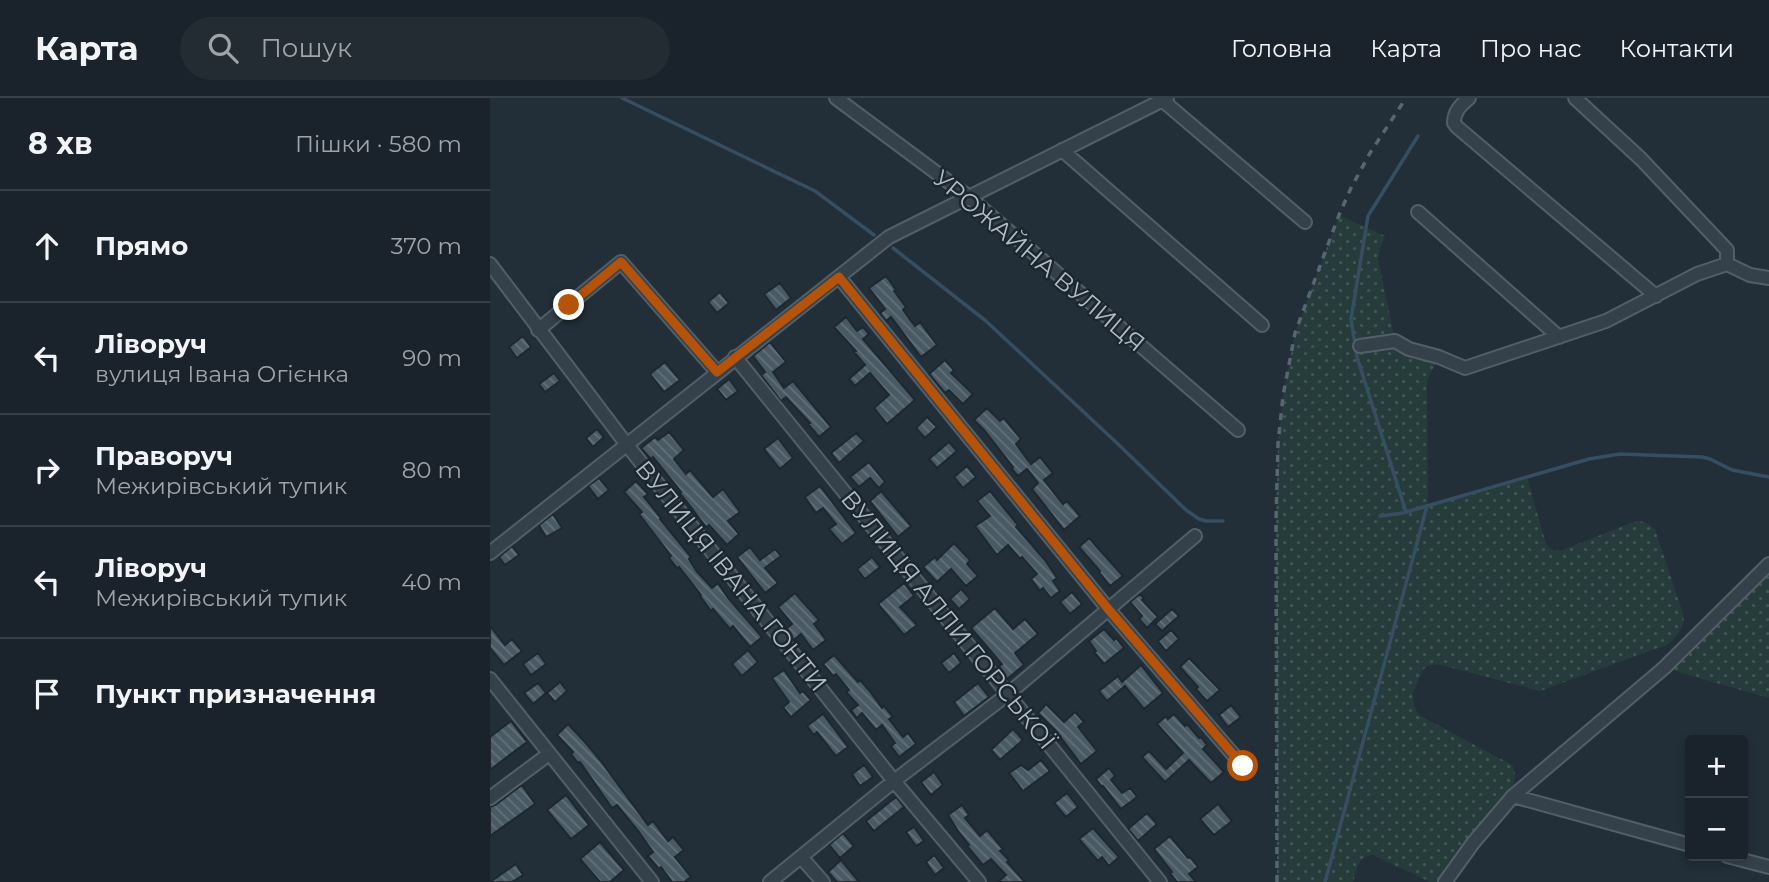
<!DOCTYPE html>
<html lang="uk">
<head>
<meta charset="utf-8">
<style>
	:root { --surface:#1a232b; --page:#232b33; --text:#f1f3f6; --muted:#9fa4a9; --line:#384047 }
	body { margin:0; font-family:Montserrat,sans-serif; background:var(--page); color:var(--text) }
	.controls { position:absolute; right:21px; bottom:21px; display:grid; overflow:hidden; border-radius:7px; box-shadow:0 4px 10px #0003 }
	.controls button { width:63px; height:63px; display:grid; place-items:center; padding:0; border:0; border-bottom:2px solid var(--line); background:var(--surface); color:var(--text); font:35px sans-serif }
	.stop { position:absolute; width:21px; height:21px; margin:-16px; border:5px solid #b45309; border-radius:50%; background:#fff }
	.stop.end { background:#b45309; border-color:#fff; box-shadow:0 2px 7px #0008 }
	.list { margin:0; padding:0; list-style:none }
	h2 { display:flex; justify-content:space-between; align-items:center; height:91px; margin:0; padding:0 28px; font-size:30px }
	h2 small { font-size:23px; font-weight:400; color:var(--muted) }
	.list li { display:grid; grid-template-columns:46px 1fr auto; gap:21px; align-items:center; box-sizing:border-box; height:112px; padding:0 28px; border-top:2px solid var(--line) }
	.list b { display:block; font-size:26px; white-space:nowrap }
	.list p { margin:0; font-size:23px; white-space:nowrap; color:var(--muted) }
	.list em { font-size:23px; font-style:normal; color:var(--muted) }
	.icon { flex:none; width:38px; height:38px; fill:none; stroke:currentColor; stroke-width:2; stroke-linecap:round; stroke-linejoin:round }
	.map { position:relative; flex:none; width:1279px; height:784px; overflow:hidden }
	header { display:flex; align-items:center; gap:42px; box-sizing:border-box; height:98px; padding:0 35px; background:var(--surface); border-bottom:2px solid var(--line) }
	header strong { font-size:33px }
	nav { display:flex; gap:38px; margin-inline-start:auto; font-size:24px }
	.search { width:490px; height:63px; background:var(--page); display:flex; align-items:center; gap:18px; box-sizing:border-box; padding:0 24px; border-radius:38px; color:var(--muted); font-size:26px }
	main { display:flex }
	aside { flex:1; background:var(--surface) }
	.map>svg:first-child { display:block }
	.grass { fill:url(#grass-dots) }
	.lines { fill:none; stroke-linecap:round; stroke-linejoin:round }
	.stream { stroke:#354e61; stroke-width:3.5 }
	.building { fill:url(#building-back-hatch); stroke:#1d2830; stroke-width:2 }
	.street-casing { stroke:#535f67; stroke-width:16 }
	.street { stroke:#35414a; stroke-width:12 }
	.rail { stroke:#576671; stroke-width:3.5; stroke-dasharray:7 7; stroke-linecap:butt }
	.route { stroke:#b45309; stroke-width:9 }
	.labels { text-anchor:middle; stroke-width:5; stroke-linejoin:round; paint-order:stroke }
	.street-label { font-size:24px; fill:#b0bcc6; stroke:#1b262e }
</style>
</head>
<body>
<header>
<strong>Карта</strong>
<div class="search"><svg class="icon" aria-label="search" viewBox="0 0 24 24"><circle cx="10" cy="10" r="6"/><path d="M15 15l6 6"/></svg>Пошук</div>
<nav><a>Головна</a><a>Карта</a><a>Про нас</a><a>Контакти</a></nav>
</header>
<main>
<aside>
<h2>8 хв<small>Пішки · 580 m</small></h2>
<ul class="list">
<li><svg class="icon" aria-label="ahead" viewBox="0 0 24 24"><path d="M12 20V5M6 11l6-6 6 6"/></svg><div><b>Прямо</b></div><em>370 m</em></li>
<li><svg class="icon" aria-label="left" viewBox="0 0 24 24"><path d="M17 20v-9H6M10 6l-5 5 5 5"/></svg><div><b>Ліворуч</b><p>вулиця Івана Огієнка</p></div><em>90 m</em></li>
<li><svg class="icon" aria-label="right" viewBox="0 0 24 24"><path d="M7 20v-9h11M14 6l5 5-5 5"/></svg><div><b>Праворуч</b><p>Межирівський тупик</p></div><em>80 m</em></li>
<li><svg class="icon" aria-label="left" viewBox="0 0 24 24"><path d="M17 20v-9H6M10 6l-5 5 5 5"/></svg><div><b>Ліворуч</b><p>Межирівський тупик</p></div><em>40 m</em></li>
<li><svg class="icon" aria-label="arrive" viewBox="0 0 24 24"><path d="M6 21V4h12l-3 4 3 4H6"/></svg><div><b>Пункт призначення</b></div></li>
</ul>
</aside>
<div class="map">
<svg width="1279" height="784" viewBox="0 0 1279 784">
	<defs>
		<pattern id="grass-dots" width="8" height="8" patternUnits="userSpaceOnUse" patternTransform="scale(1.75)"><rect width="8" height="8" fill="#253c3b"/><path d="M2 2h.1M6 6h.1" fill="none" stroke="#425656" stroke-width="1.8" stroke-linecap="round"/></pattern>
		<pattern id="building-back-hatch" width="6" height="6" patternUnits="userSpaceOnUse" patternTransform="scale(1.75)"><rect width="6" height="6" fill="#4a5a65"/><path d="M-1 5l2 2M0 0l6 6M5-1l2 2" fill="none" stroke="#62707a"/></pattern>
	</defs>
	<rect width="100%" height="100%" fill="#222f39"/>
	<path class="grass" d="M849 117 895 138 890 150 888 161 905 243 949 259 937 282 938 408 1037 379 1056 446 1063 452 1070 453 1146 423 1155 424 1165 431 1194 519C1192 532 1187 540 1176 547L1050 593 947 566 937 568 933 572 923 595 924 608 929 617 1022 667 1025 674 1023 698 955 784H940L883 757C868 757 867 772 863 784H787L786 423 788 346 793 298 805 235Z
		M1279 466V600L1174 570Z"/>
	<g class="lines">
		<path class="stream" d="M132 0 325 93 384 137
			M403 150 496 223 628 346 696 412 709 421 716 423H733
			M916 414 867 259 861 221 878 118 928 38
			M890 418 913 415 937 408 1099 361 1130 356 1212 359 1220 361 1242 372 1279 379
			M835 784 937 408"/>
	</g>
	<path class="building" d="M396 178 406 192 404 193 416 209 413 212 425 228 430 224 447 247 431 259 401 219 396 223 390 215 395 211 379 190Z
		M290 185 301 200 286 212 274 196Z
		M230 194 239 205 227 215 218 204Z
		M356 219 367 233 373 229 379 236 373 241 425 302 397 326 384 310 399 297 380 275 365 288 359 281 375 267 364 254 366 253 344 229Z
		M33 238 41 249 27 260 19 249Z
		M280 244 296 264 283 274 294 290 303 283 341 329 329 339 318 326 320 325 296 299 291 303 271 277 275 274 263 258Z
		M455 262 464 272 461 275 483 296 473 306 459 292 455 295 439 276Z
		M175 264 190 282 174 294 160 276Z
		M64 275 70 283 55 294 49 286Z
		M239 281 248 293 236 302 227 291Z
		M497 310 510 323 514 320 531 341 526 346 541 366 550 359 563 375 554 382 573 406 577 403 590 418 574 432 542 391 548 385 537 371 528 378 522 371 523 369 494 332 484 322Z
		M437 319 447 329 435 340 426 330Z
		M107 331 114 339 103 349 96 340Z
		M179 334 194 352 184 361 196 376 200 372 223 399 233 391 250 414 238 423 249 436 237 447 219 427 216 429 190 395 191 394 163 359 161 361 151 350 165 339 168 342Z
		M366 335 374 343 349 365 341 355Z
		M288 340 303 360 290 371 274 351Z
		M459 344 467 353 447 370 439 361Z
		M379 364 395 384 389 390 380 380 369 389 360 379Z
		M477 368 486 379 473 390 464 379Z
		M109 380 119 392 108 401 98 388Z
		M146 383 158 396 154 399 171 420 170 421 201 459 199 461 207 474 222 490 228 485 238 500 272 539 260 549 243 528 240 531 223 511 221 513 210 498 211 497 189 469 187 470 179 460 181 458 149 416 152 414 134 394Z
		M330 388 366 435 352 446 339 431 346 426 333 410 326 415 315 399Z
		M391 393 421 428 408 439 380 403Z
		M500 393 528 427 526 429 555 462 567 480 563 483 570 493 561 500 553 490 550 493 541 481 547 476 532 459 530 461 518 447 507 457 485 428 500 418 487 403Z
		M63 416 72 430 56 439 49 427Z
		M599 440 633 478 620 488 609 474 610 473 589 449Z
		M464 445 480 462 477 466 488 478 476 488 461 471 447 484 433 469 445 459 447 462Z
		M22 448 29 457 15 467 9 459Z
		M260 449 270 462 285 451 291 458 275 470 288 485 275 495 247 459Z
		M382 459 390 469 375 481 367 471Z
		M414 485 424 498 410 509 427 527 414 537 388 506Z
		M471 491 480 501 469 511 460 501Z
		M582 494 592 506 580 516 570 504Z
		M305 495 329 522 324 526 336 542 323 552 311 536 304 542 295 532 302 526 288 509Z
		M650 496 654 500 652 502 668 519 657 530 649 521 652 518 640 504Z
		M505 510 523 531 535 521 548 536 525 555 534 567 517 581 508 569 512 566 481 530Z
		M682 511 689 518 672 533 665 526Z
		M0 528 15 547 22 541 32 553 14 567 0 550Z
		M614 531 624 542 626 540 634 550 614 566 604 554 606 553 599 543Z
		M681 532 689 541 676 553 668 543Z
		M258 552 268 564 252 578 242 566Z
		M48 555 56 566 41 577 33 566Z
		M464 555 471 565 459 575 451 565Z
		M344 557 368 584 370 582 379 592 392 610 394 608 403 619 399 621 413 639 418 635 426 646 409 659 401 648 405 645 392 627 386 632 372 615 367 620 361 612 368 607 356 594 359 592 346 576 343 578 333 566Z
		M699 560 730 592 717 603 706 591 708 589 690 569Z
		M651 567 673 595 654 611 635 588 617 603 609 593 628 578 632 584Z
		M294 572 310 595 313 593 321 602 301 619 293 609 299 604 282 580Z
		M70 584 77 593 65 604 57 595Z
		M48 585 56 595 43 606 34 595Z
		M488 585 499 599 474 618 464 604Z
		M556 606 574 624 585 614 594 624 588 629 607 653 591 666 565 632 548 615Z
		M741 607 751 619 738 629 729 617Z
		M333 616 358 649 346 658 327 634 324 637 317 628Z
		M684 616 695 628 697 626 709 640 711 639 717 647 713 651 734 674 721 685 699 662 675 684 652 659 659 653 676 671 693 655 667 626 676 618 678 621Z
		M21 623 37 644 0 672V639Z
		M78 626 95 644 110 662 158 727 163 723 178 743 183 739 194 752 185 759 201 779 194 784H182L171 769 169 771 158 758 163 754 149 734 127 707 122 710 90 664 88 665 81 656 83 654 67 637Z
		M523 631 533 642 510 662 501 652Z
		M551 662 560 673 533 693 519 675 531 667 538 672Z
		M374 667 383 679 370 688 362 676Z
		M619 670 625 678 621 682 632 695 640 690 647 699 631 711 613 688 612 689 606 681Z
		M444 674 453 687 441 697 431 684Z
		M32 687 45 706 0 738V709L5 707Z
		M577 695 588 709 576 719 564 705Z
		M76 697 99 727 81 741 57 712Z
		M406 699 414 709 384 733 376 723Z
		M728 706 742 723 724 737 710 721Z
		M472 707 479 717 475 720 490 738 497 732 513 751 510 753 519 762 517 764 535 784H508L516 777 501 761 493 767 477 748 479 747 468 733 458 717Z
		M657 715 667 726 648 743 638 731Z
		M424 729 434 743 426 748 416 734Z
		M603 730 629 759 619 768 612 759 608 763 589 741Z
		M353 735 364 748 350 760 339 747Z
		M680 738 698 760 700 759 708 769 699 776 706 784H687L680 775 682 774 664 751Z
		M110 744 134 772 120 784H110L90 761Z
		M444 757 454 770 445 777 436 764Z
		M351 762 369 784H347L338 774Z
		M26 766 33 777 22 784H0Z"/>
	<g class="lines">
		<defs>
			<path id="street" d="M346 0 479 99 748 332
				M979 0C971 7 964 13 964 25L967 29 1166 198
				M1085 0 1151 61 1237 152V166
				M672 2 815 124
				M572 52 772 227
				M928 114 1069 239
				M0 166 137 347 404 683 489 784
				M349 179 619 512 753 668
				M48 232 131 164 227 274
				M870 248 905 243 919 251 949 259 975 270 1116 223 1207 176 1237 166 1260 177 1279 180
				M245 259 670 784
				M0 455 399 139 677 0
				M0 581 162 784
				M1023 698 1174 570 1279 466
				M0 700 59 656
				M1237 758 1279 769
				M311 759 333 784
				M280 784 404 683 518 596 705 438
				M955 784 983 745 1023 698 1200 747"/>
		</defs>
		<use href="#street" class="street-casing"/>
		<use href="#street" class="street"/>
		<path class="rail" d="M787 784 786 423 788 346 793 298 805 235 849 117 861 90 880 55 916 0"/>
	</g>
	<g class="lines">
		<path class="route" d="M79 207 131 164 227 274 349 179 619 512 753 668"/>
	</g>
	<g class="labels">
		<g class="street-label">
			<text transform="translate(549 163) rotate(40)" y="8">УРОЖАЙНА ВУЛИЦЯ</text>
			<text transform="translate(241 478) rotate(51)" y="8">ВУЛИЦЯ ІВАНА ГОНТИ</text>
			<text transform="translate(458 522) rotate(51)" y="8">ВУЛИЦЯ АЛЛИ ГОРСЬКОЇ</text>
		</g>
	</g>
</svg>
<div class="controls">
<button>+</button>
<button>−</button>
</div>
<div class="stop" style="left:753px;top:668px"></div>
<div class="stop end" style="left:79px;top:207px"></div>
</div>
</main>
</body>
</html>
